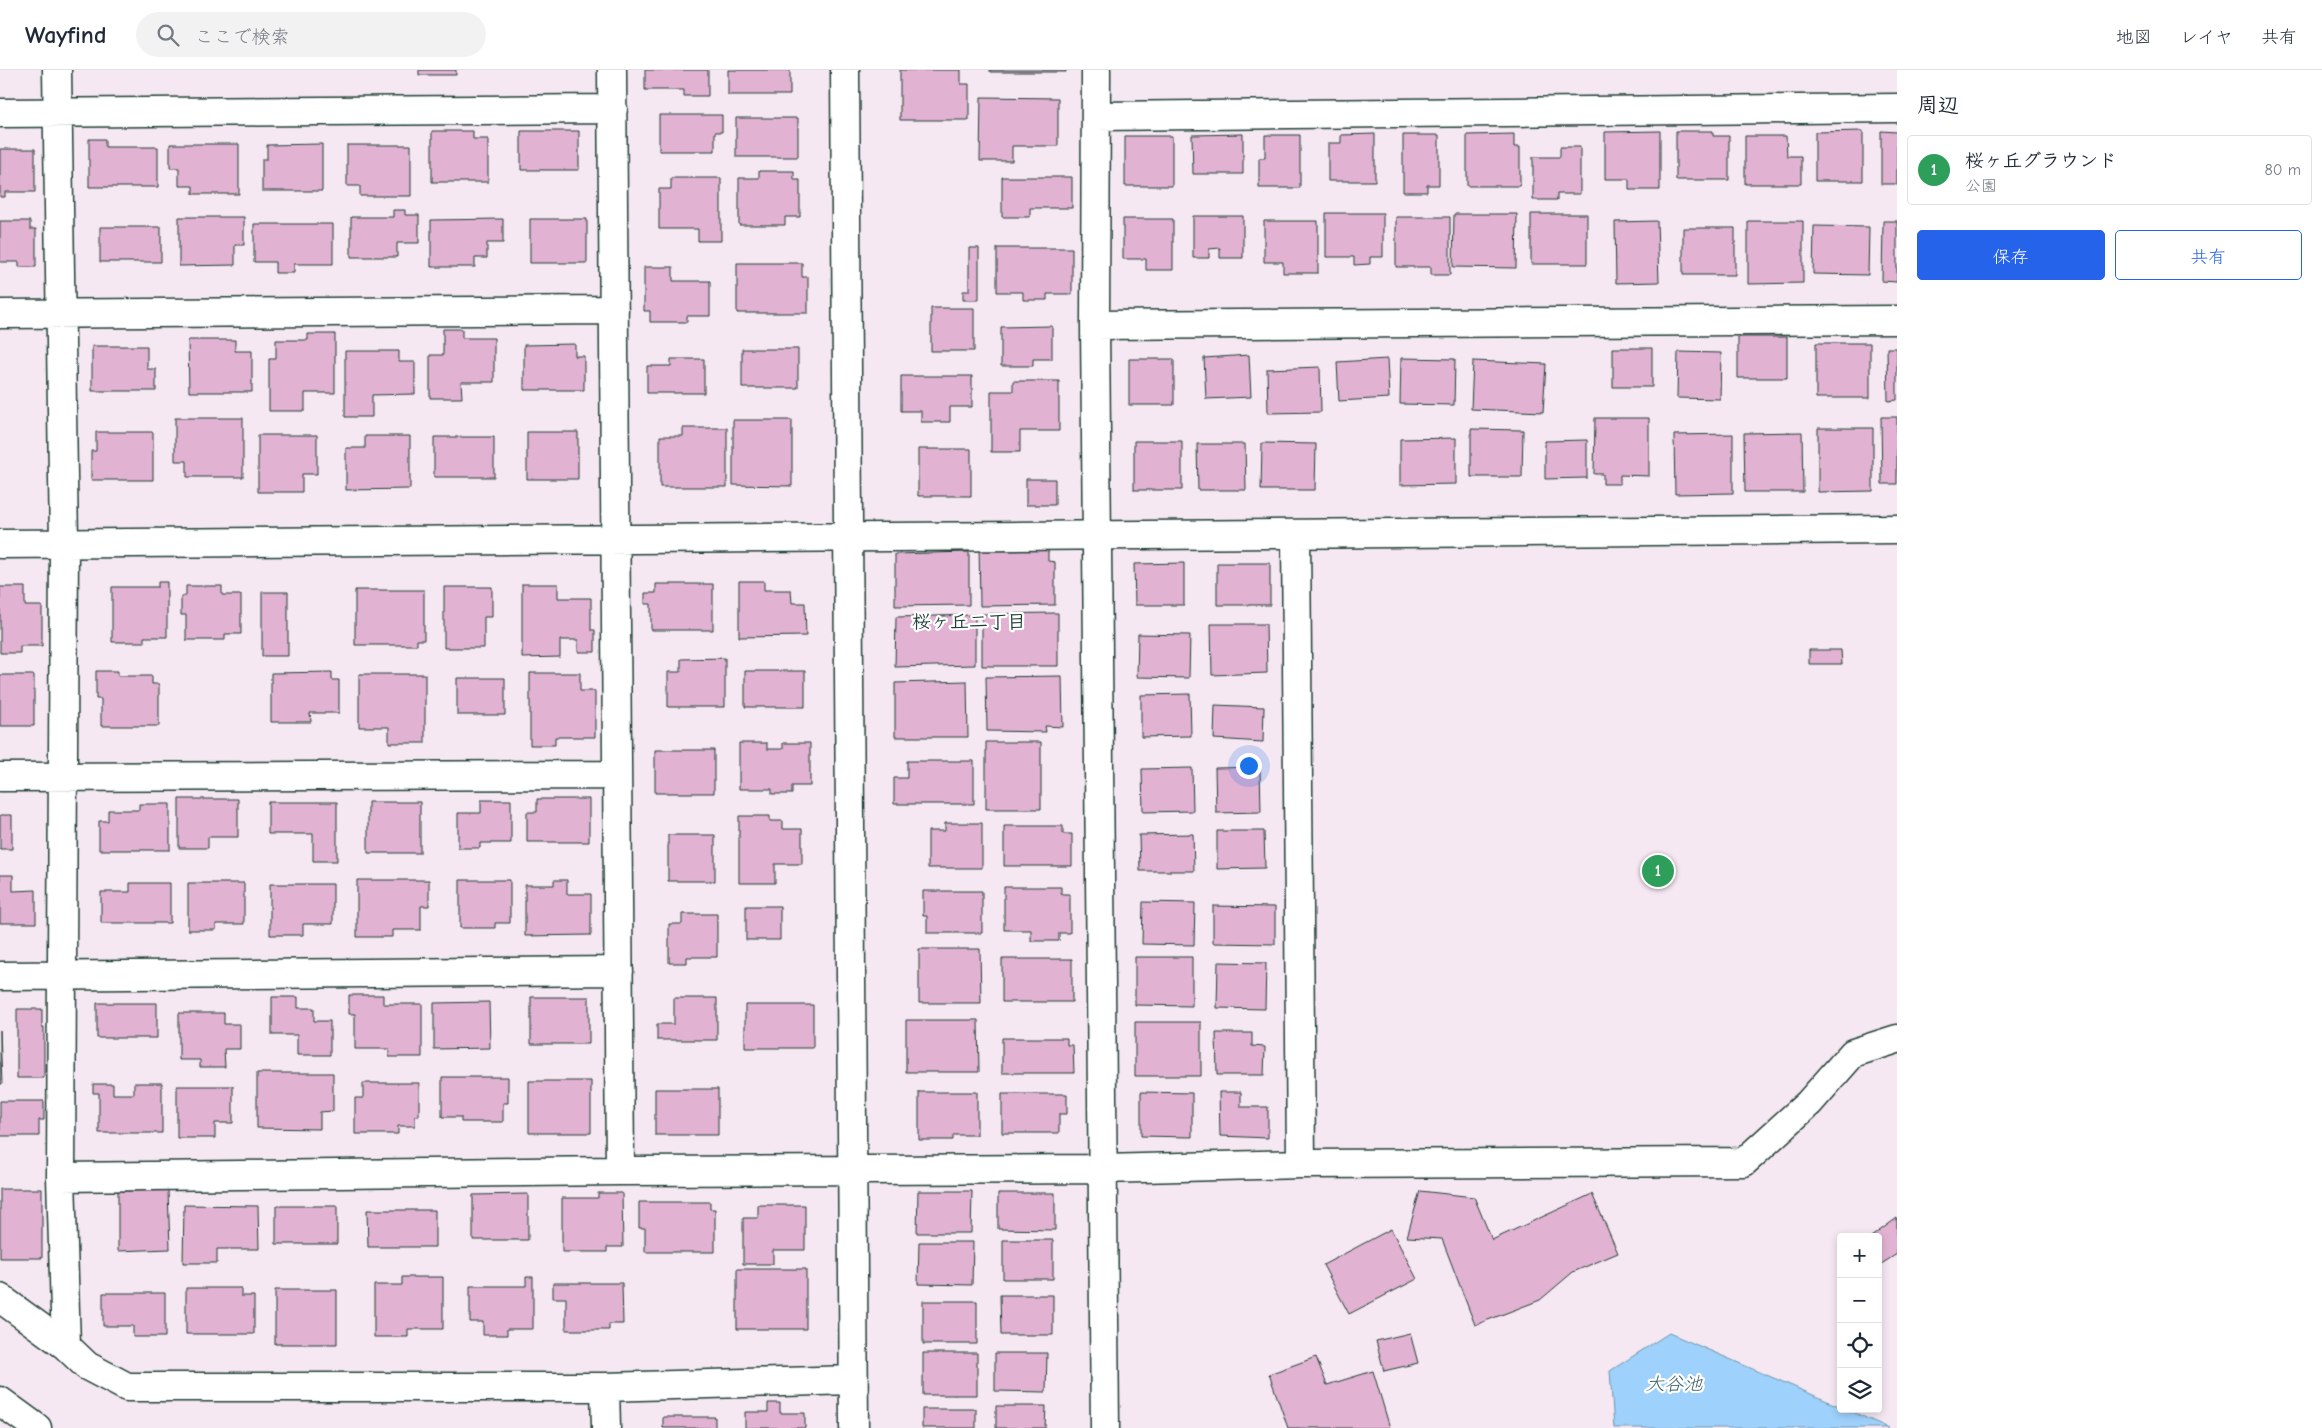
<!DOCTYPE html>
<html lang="ja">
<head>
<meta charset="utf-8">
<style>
	:root { --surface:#fff; --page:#f2f2f3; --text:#1f2937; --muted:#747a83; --line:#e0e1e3; --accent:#2563eb }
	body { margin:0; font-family:"Comic Neue","Klee One",sans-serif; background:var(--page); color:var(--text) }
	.controls { position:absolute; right:15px; bottom:15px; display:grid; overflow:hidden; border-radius:5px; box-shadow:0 2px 8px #0003 }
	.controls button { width:45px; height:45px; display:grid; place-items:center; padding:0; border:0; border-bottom:1px solid var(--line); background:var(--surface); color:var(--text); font:25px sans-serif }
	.you { position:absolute; left:1248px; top:695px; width:18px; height:18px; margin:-12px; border:4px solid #fff; border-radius:50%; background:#1a73e8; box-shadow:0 0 0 8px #1a73e833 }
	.badge { display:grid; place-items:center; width:32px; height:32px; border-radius:50%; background:var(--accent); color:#fff; font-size:16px; font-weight:700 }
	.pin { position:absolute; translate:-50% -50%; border:2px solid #fff; box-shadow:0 1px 5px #0006 }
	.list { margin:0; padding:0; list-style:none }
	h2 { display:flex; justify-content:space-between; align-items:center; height:65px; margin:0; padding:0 20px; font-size:21px }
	h2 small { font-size:16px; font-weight:400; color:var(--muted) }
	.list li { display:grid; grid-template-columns:32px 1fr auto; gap:15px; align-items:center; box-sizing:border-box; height:70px; margin:0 10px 10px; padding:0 10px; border:1px solid var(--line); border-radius:5px }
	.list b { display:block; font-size:19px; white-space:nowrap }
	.list p { margin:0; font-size:16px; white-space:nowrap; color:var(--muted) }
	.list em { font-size:16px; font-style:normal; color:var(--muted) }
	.actions { display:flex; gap:10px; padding:15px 20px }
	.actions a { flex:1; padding:11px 0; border:1px solid var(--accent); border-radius:5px; text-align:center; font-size:18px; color:var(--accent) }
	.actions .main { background:var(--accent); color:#fff }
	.icon { flex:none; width:28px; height:28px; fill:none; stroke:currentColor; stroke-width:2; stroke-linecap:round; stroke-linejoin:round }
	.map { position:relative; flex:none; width:1897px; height:1358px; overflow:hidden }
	header { display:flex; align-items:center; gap:30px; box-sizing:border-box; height:70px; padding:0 25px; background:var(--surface); border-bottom:1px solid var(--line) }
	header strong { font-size:24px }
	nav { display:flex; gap:28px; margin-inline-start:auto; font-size:18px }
	.search { width:350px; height:45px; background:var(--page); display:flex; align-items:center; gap:12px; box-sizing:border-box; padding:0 18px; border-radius:28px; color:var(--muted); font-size:19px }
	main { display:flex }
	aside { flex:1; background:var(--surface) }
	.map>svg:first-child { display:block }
	.water { fill:#9ed1fb; stroke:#6b96ab }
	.building { fill:#e2b2d3; stroke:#1f3d34 }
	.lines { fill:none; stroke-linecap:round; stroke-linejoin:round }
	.minor-casing { stroke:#1f3d34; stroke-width:31 }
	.major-casing { stroke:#1f3d34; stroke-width:31 }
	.minor { stroke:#fff; stroke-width:28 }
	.major { stroke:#fff; stroke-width:28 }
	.labels { text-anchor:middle; stroke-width:4.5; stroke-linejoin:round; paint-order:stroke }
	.neighbourhood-label { font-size:19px; font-weight:bold; fill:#1f3d34; stroke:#fff }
	.water-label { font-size:19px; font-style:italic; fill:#3f6266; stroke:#fff }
</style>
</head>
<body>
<header>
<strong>Wayfind</strong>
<div class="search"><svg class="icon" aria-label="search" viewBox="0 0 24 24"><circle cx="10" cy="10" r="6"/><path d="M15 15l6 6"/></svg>ここで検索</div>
<nav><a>地図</a><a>レイヤ</a><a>共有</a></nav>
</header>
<main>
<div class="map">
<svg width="1897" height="1358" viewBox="0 0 1897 1358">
	<rect width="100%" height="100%" fill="#f6e8f2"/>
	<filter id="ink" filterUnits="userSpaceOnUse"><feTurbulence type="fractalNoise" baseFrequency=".02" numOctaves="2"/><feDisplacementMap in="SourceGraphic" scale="10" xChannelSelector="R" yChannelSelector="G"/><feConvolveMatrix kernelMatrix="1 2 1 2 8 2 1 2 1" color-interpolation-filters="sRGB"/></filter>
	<g filter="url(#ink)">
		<path class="water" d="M1669 1263 1841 1337V1339H1846L1889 1358H1614L1610 1301Z"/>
		<path class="building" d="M419 0H456V5H419Z
			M645 0H708V26H684V20H645Z
			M728 0H790V25H728Z
			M900 0H961V14H969V50H900Z
			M990 0H1066V2H990Z
			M981 27 1058 28V76H1012V91H980Z
			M659 45H722V62H715V81H659Z
			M736 48H798V87H736Z
			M432 61H473V69H488V112H432Z
			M521 61H579V100H521Z
			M1660 61V120H1629V109H1605V62Z
			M1676 61H1713V66H1729V110H1676Z
			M1863 61V111H1815V62Z
			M1881 61 1897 62V114H1881Z
			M1243 64V104H1193L1192 65Z
			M1375 64V111H1328V73H1341V65Z
			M1514 64V77H1520V116H1467V65Z
			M1265 65H1300V118H1259V88H1265Z
			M1403 65H1439V115H1427V122H1403Z
			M1125 66H1172V116H1125Z
			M1745 66H1786L1787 86H1801V114H1745Z
			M89 69H105V77H158V117H89Z
			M170 74H239V124H193V116H179V98H170Z
			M322 74V121H262V89H267V75Z
			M347 75H411V126H360V116H347Z
			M1560 77H1580V124H1557V130H1533V87H1560Z
			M0 79H35V122H5V127H0Z
			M759 101H794V110H800V147H785V155H739V108H759Z
			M1002 107H1072V138H1030V147H1002Z
			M671 108H721V171H698V159H659V119H671Z
			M393 140H405V145H419V173H397V187H351V147H393Z
			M1326 143H1383V187H1370V194L1354 195V187H1326Z
			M1454 144H1517L1516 198 1453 197Z
			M1531 144H1587V194H1531Z
			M1193 146H1243V188H1220V178L1209 179V188H1193Z
			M179 147H244V175H235V195L179 196Z
			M1396 147H1450V205H1431V197H1396Z
			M503 149V173H487V188H475V197H431V150Z
			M530 149H587V193H530Z
			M1123 149H1173V200H1146V189H1123Z
			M0 151H30V159H36V197H19V192H0Z
			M1264 151H1318V203H1283V192H1264Z
			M1657 151 1659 212 1616 213 1615 152Z
			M1748 151H1803V213L1748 214Z
			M1883 151H1897V212L1882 211Z
			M254 154H333V194H294V203H275V192H254Z
			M1814 156 1869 157 1868 205 1813 204Z
			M100 157H161V192H100Z
			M1683 158H1735V205H1683Z
			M969 178H979V230H963V221H969Z
			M997 178H1072V224H1047V230H1023V222H997Z
			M737 193H802V207H808V243H737Z
			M644 197H673V211H710V246H687V252H650V241H644Z
			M931 238H974V281H931Z
			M1052 256V289H1033V296H1001V257Z
			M443 259H462V268H494V312H461L462 328H430V285H443Z
			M308 264H335V323H305V341H269V289H276V270H308Z
			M1738 267H1787V308H1738Z
			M188 270H235V281H252V322H189Z
			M1816 273H1870V328H1816Z
			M575 274V286H584V320H524V275Z
			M92 276H147V299H156V321H92Z
			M1613 278H1652V317H1613Z
			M1887 278H1897V330L1888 331Z
			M742 279H798V318H742Z
			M345 281H399V292H415V324L372 325V347H345Z
			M1678 282 1721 283 1720 329 1677 328Z
			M1249 285 1251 327 1206 329 1204 288Z
			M1401 288 1455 289 1454 335 1400 334Z
			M671 289H704V323H647V296H671Z
			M1129 289H1174V335H1129Z
			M1387 289 1389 328 1339 331 1337 292Z
			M1473 291 1546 294 1543 342 1471 339Z
			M1320 297 1321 342 1268 343 1267 299Z
			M901 306H972V337H950V352H921V341H901Z
			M1013 311H1059V361H1020V382H991V321H1013Z
			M1881 347H1897V414H1882Z
			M175 348H243V407H187V391H175Z
			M1595 348H1649V406L1620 405V414H1603V404H1594Z
			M733 350H792V416L733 415Z
			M683 358H727V417H660V366H683Z
			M1818 358H1873V421L1818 422Z
			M1471 359 1523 360 1522 407H1471Z
			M96 362H153V410H91V381H96Z
			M527 362H578V409H527Z
			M1802 362 1803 422H1745L1744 363Z
			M1733 364V423L1675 424 1674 365Z
			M258 365H317V404H302V422H258Z
			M365 366H410V419L346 420V378H365Z
			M434 367H494V407H434Z
			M1456 368V414L1400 415V369Z
			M1587 370V408L1545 409V371Z
			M1134 371H1182V420H1134Z
			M1262 373 1316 374 1315 420H1261Z
			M1197 374H1245L1246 420H1198Z
			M918 379H971V426H918Z
			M1026 409H1055V435H1026Z
			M979 473 1048 478V491L1055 492V535L980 536Z
			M969 482V535L895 536V484Z
			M1184 493V535H1135L1134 494Z
			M1217 493H1270V535H1217Z
			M739 511H764V520H791L792 533H805L806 566 739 567Z
			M158 512H167V567H144V572H112V517H158Z
			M522 514H558V528H591V560H595V582H578V570H560V587L522 588Z
			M656 514H713V560H651V534H645V523H656Z
			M186 516H222V525H241V564H225V570H186V545H181V526H186Z
			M0 517H25V536H42V576H20V583H0Z
			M444 517H492V547H484V578H444Z
			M355 520H424V570H417V575H355Z
			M262 522H288V586H262Z
			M1058 543V596H982V544Z
			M975 545V595L895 597 896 547Z
			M1211 554H1266L1267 603 1212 605Z
			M1138 564 1190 565 1189 608 1137 607Z
			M1809 580H1841L1842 594H1809Z
			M725 588V637H668V602H681V589Z
			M96 601H118V606H152V614H159V656H101V629H96Z
			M745 601H805V637H745Z
			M332 602V610H339V643H310L311 652H271V603Z
			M530 603H580V621H595V667H555V675H530Z
			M359 604H425V673H389V657H359Z
			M0 605H34V656H0Z
			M1062 606 1063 657 1045 656 1046 662 987 661 986 607Z
			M457 608H505V645H457Z
			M967 611 968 667H895V613Z
			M1190 624 1191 666 1141 667V625Z
			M1215 635 1264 637 1263 672 1214 669Z
			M986 672H1041V739H986Z
			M739 673H767V679H783V673H810V716H792V724H772V719H739Z
			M655 680H714V723H655Z
			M907 691H974V734H894V708H907Z
			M1260 697 1261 742 1216 743 1215 698Z
			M1192 698 1193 741 1143 742 1142 699Z
			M179 729H238V767H208V778H179Z
			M537 729H589V772H527V742H537Z
			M481 730H511V773H480V778H458V743H481Z
			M268 732H337V791H313V764H268Z
			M368 732H420V783H368Z
			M139 734H170V780H99V751H108V740H139Z
			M0 745H12V779H0Z
			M739 746H770V751H783V759H802V794H775V813H739Z
			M945 753H982V798H928V761H945Z
			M1004 756H1063V764H1072V796H1004Z
			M1217 761H1264L1265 798 1217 799Z
			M1193 764 1194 801H1140L1139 765Z
			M668 765H715V811H668Z
			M0 805H13V821L36 820V853H0Z
			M357 810H429V836H421V860H392V867H357Z
			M460 810H510V853H495V858H460Z
			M554 810H567V824H591V865L525 866V815H554Z
			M130 813H170V853H101V822H130Z
			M188 813H244V854H216V860H188Z
			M270 814H333V854H303V865H270Z
			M1004 817H1061V824H1070V863H1059V871H1031V860H1004Z
			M923 821H982V863H927V846H923Z
			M1143 832 1195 833 1194 875 1142 874Z
			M746 836H780V870H746Z
			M1213 836 1275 837V874L1213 873Z
			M682 844H717V887H687V893H669V854H682Z
			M919 879H980L981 933H919Z
			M1135 887H1192V936L1135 935Z
			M1002 889H1072V932H1002Z
			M1218 892 1266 893 1265 939 1217 938Z
			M349 925H383V934H422V987H389V979H355V944H349Z
			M272 927H298V938H314V951H330V985H297V965H272Z
			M531 927H589V974H531Z
			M674 928H717V970H657V954H674Z
			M489 932 490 978 434 979V933Z
			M97 933H157V968H97Z
			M745 935H813V978H745Z
			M17 939H42V957H44V1008H17Z
			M179 943H224V954H240V979H224L225 997H200V990H179Z
			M906 950H978L979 1002H906Z
			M1135 952H1201V1006H1135Z
			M0 960 2 1014H0Z
			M1216 963H1252V976L1265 977 1264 1005H1217Z
			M1002 968H1067V975H1073L1074 1003H1002Z
			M257 1003H333V1041L320 1042V1059L257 1058Z
			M442 1007H508V1033H503V1052H461V1047H442Z
			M529 1011H591V1063H529Z
			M134 1013H162V1063H99V1023H93V1014H113V1024H134Z
			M363 1013H419V1046H415V1056H398V1064H355V1028H363Z
			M177 1016H233V1053H215V1068H177Z
			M655 1019H718V1065H655Z
			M919 1022H977V1065H953V1070H919Z
			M1141 1022 1192 1023V1067L1141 1066Z
			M1219 1022H1241V1037H1268V1068L1220 1066Z
			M1002 1024H1067V1044H1059V1063H1002Z
			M0 1031H44V1050H39V1066H0Z
			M0 1119H42V1188H0Z
			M168 1120 170 1179 118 1181V1121Z
			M918 1121H972L971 1163H917Z
			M1420 1121 1474 1127 1492 1170 1592 1124 1618 1183 1573 1202 1540 1230 1475 1255 1442 1169 1407 1167Z
			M598 1123H622L623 1177H607V1182H562V1128H598Z
			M998 1123H1055V1160L998 1159Z
			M528 1124V1170H473V1125Z
			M639 1132H710V1139H715V1182H645V1158H639Z
			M184 1135 258 1136 259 1179H217V1193H183Z
			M758 1135H805V1180H773V1194H743V1148H758Z
			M276 1136H337V1174H276Z
			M367 1140H435V1177H368Z
			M1897 1148V1184L1878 1196V1167H1871Z
			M1391 1159 1417 1209 1349 1244 1323 1195Z
			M1003 1170H1053V1209H1003Z
			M919 1172H973L972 1215 918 1214Z
			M737 1199H806V1259H737Z
			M402 1207H443V1259H408V1267H374V1215H402Z
			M526 1207H533V1259H507V1265H483V1252H470V1216H526Z
			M553 1213H622L623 1254H609V1260H566V1228H553Z
			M186 1218H241V1226H254V1264H186Z
			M275 1220H337V1274H275Z
			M103 1223H165V1267H133V1256H103Z
			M1000 1225H1053V1265H1001Z
			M923 1231H977V1274H923Z
			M1410 1263 1418 1293 1384 1301 1376 1271Z
			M923 1283H977V1325H923Z
			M995 1283H1047L1046 1322 995 1321Z
			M1316 1287 1327 1315 1373 1301 1390 1358H1288L1269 1304Z
			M768 1333H780V1343H805V1358H745V1342H768Z
			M996 1336H1046L1045 1358H996Z
			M922 1339H976V1358H922Z
			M663 1347H715V1358H663Z"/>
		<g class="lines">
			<defs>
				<path id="minor" d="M57 0 64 474 61 1107 66 1276
					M612 0 620 1101
					M845 0 854 1358
					M1096 0 1095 255 1105 1358
					M0 43 613 39
					M1096 46 1897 38
					M0 244 614 240
					M1095 255 1897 250
					M1296 464 1301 1094
					M0 474 1897 459
					M0 707 616 705
					M0 906 619 901
					M61 1107 620 1101 1103 1099 1301 1094 1744 1092 1809 1033 1853 983 1897 969
					M0 1228 66 1276 87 1296 127 1317H605L853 1310
					M605 1317 606 1358"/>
				<path id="major" d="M0 1331 37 1358"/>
			</defs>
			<use href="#minor" class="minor-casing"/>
			<use href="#major" class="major-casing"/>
			<use href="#minor" class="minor"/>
			<use href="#major" class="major"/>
		</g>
	</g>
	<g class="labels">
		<g class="neighbourhood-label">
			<text x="969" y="558">桜ヶ丘二丁目</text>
		</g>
		<g class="water-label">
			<text x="1674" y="1320">大谷池</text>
		</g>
	</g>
</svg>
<div class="controls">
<button>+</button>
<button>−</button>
<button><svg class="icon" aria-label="locate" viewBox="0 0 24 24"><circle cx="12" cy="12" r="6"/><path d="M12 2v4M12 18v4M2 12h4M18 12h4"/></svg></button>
<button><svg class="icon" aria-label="layers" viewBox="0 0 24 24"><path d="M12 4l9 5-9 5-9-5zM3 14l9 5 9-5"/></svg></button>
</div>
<div class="you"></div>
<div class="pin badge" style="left:1658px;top:801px;background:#2e9e5b">1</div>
</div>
<aside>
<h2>周辺<small></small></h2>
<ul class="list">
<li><span class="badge" style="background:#2e9e5b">1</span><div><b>桜ヶ丘グラウンド</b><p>公園</p></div><em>80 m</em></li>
</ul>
<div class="actions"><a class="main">保存</a><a>共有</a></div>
</aside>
</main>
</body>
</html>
